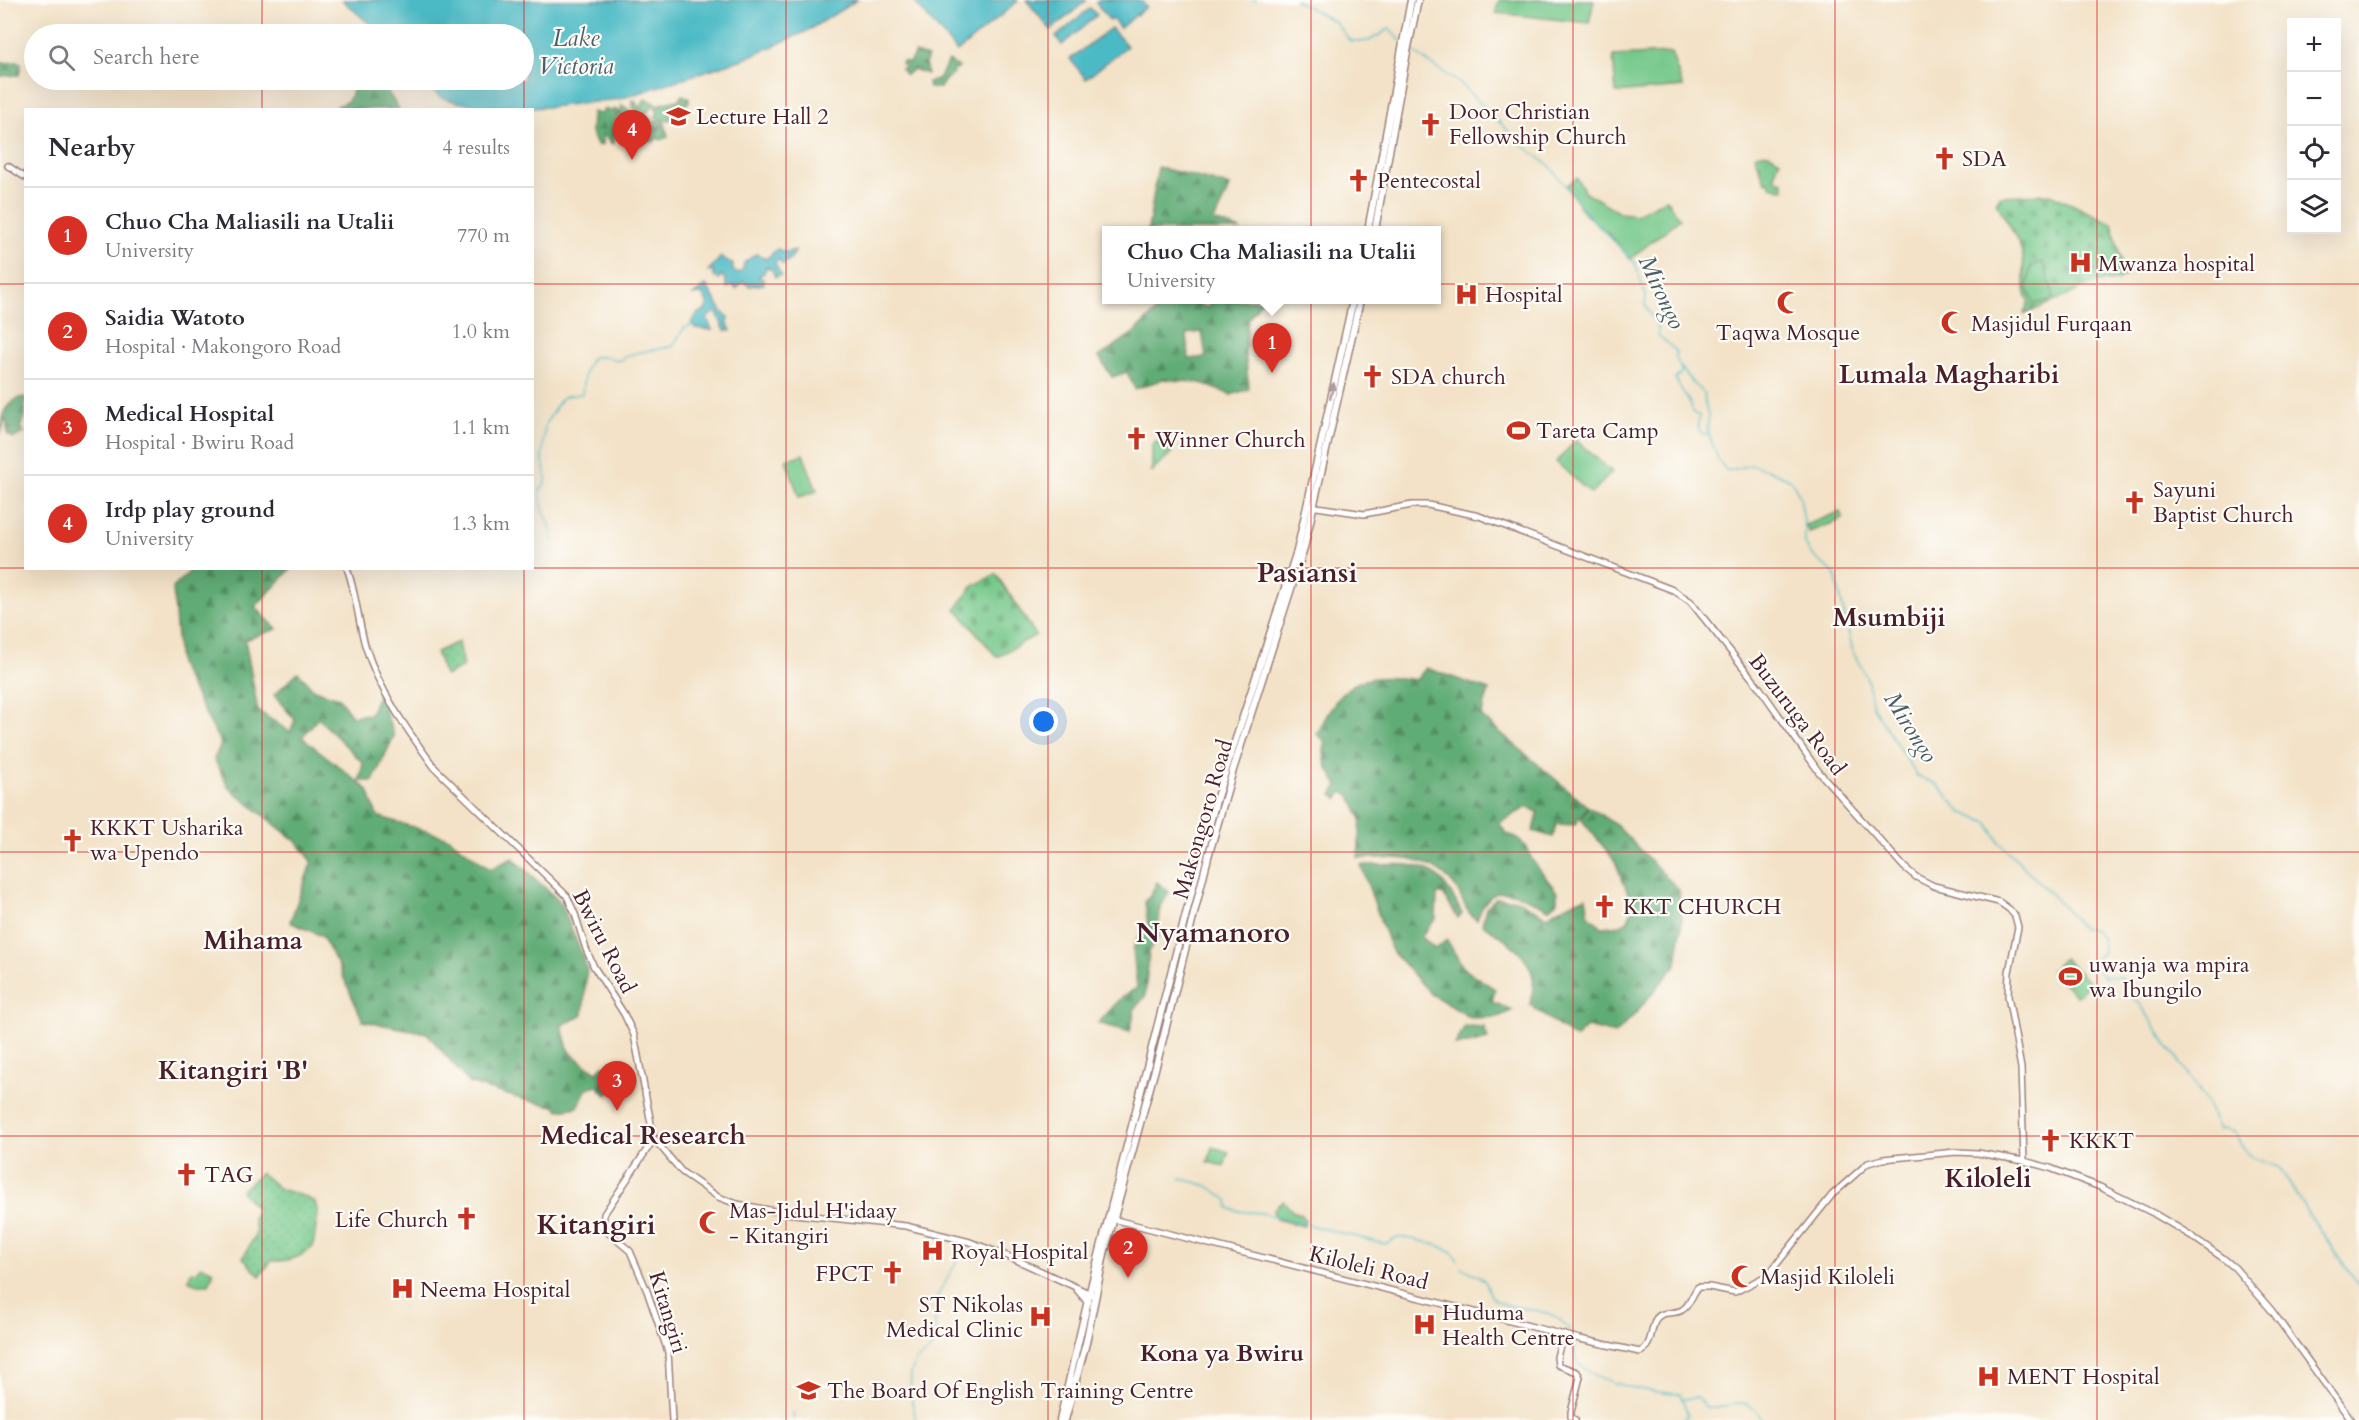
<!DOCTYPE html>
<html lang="en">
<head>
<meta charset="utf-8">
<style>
	:root { --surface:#fff; --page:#f7f7f7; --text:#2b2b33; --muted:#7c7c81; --line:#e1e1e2; --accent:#d93025 }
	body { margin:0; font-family:Cardo,serif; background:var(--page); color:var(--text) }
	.controls { position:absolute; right:18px; top:18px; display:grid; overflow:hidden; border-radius:0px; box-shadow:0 6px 24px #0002 }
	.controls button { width:54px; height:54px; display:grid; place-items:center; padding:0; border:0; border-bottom:2px solid var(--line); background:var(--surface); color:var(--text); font:30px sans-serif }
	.you { position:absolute; left:1044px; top:722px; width:21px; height:21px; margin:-15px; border:4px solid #fff; border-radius:50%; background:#1a73e8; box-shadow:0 0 0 9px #1a73e833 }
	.badge { display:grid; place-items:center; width:39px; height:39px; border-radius:50%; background:var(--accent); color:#fff; font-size:20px; font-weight:700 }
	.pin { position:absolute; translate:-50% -50px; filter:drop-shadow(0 2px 3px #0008) }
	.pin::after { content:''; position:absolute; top:32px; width:21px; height:18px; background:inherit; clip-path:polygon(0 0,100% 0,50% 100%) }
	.popup { position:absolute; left:1102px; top:226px; width:339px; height:78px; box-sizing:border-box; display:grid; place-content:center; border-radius:0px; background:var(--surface); filter:drop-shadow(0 2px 4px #0005); font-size:20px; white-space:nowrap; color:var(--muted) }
	.popup b { font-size:22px; color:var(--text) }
	.popup::after { content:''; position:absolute; left:50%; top:100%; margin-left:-12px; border:12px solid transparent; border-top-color:var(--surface) }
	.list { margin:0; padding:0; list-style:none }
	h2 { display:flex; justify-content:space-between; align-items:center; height:78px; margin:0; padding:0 24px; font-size:26px }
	h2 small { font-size:20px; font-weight:400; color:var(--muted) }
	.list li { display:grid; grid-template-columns:39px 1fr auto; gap:18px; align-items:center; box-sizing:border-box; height:96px; padding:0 24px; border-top:2px solid var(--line) }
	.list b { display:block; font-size:22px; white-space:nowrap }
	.list p { margin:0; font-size:20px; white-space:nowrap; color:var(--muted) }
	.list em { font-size:20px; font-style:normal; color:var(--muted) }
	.icon { flex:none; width:33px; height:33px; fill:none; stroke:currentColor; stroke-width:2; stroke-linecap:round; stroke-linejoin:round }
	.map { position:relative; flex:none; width:2359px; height:1420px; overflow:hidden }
	.search { position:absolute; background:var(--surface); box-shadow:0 6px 24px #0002; left:24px; top:24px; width:510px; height:66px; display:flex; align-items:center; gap:15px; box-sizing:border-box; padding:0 21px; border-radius:33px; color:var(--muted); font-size:22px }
	.panel { position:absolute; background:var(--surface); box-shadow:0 6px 24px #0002; left:24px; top:108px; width:510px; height:462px; border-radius:0px }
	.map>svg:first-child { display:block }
	.grass { fill:url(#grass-dots); stroke:#60745a; stroke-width:1.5 }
	.forest { fill:url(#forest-firs); stroke:#556650; stroke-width:1.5; fill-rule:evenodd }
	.cemetery { fill:url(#cemetery-stones); stroke:#60745a; stroke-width:1.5 }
	.green { fill:#75c88a; stroke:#60745a; stroke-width:1.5 }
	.water { fill:#4cbac5; stroke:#4b6c78; stroke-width:1.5 }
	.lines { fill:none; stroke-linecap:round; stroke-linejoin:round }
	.stream { stroke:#4cbac5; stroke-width:1.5 }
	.secondary-casing { stroke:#9e8079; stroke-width:8 }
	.primary-casing { stroke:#9e8079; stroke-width:9 }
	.secondary { stroke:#fff; stroke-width:5 }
	.primary { stroke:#fff; stroke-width:6 }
	.oneway { fill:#ae9aa0 }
	.grid { fill:none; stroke:#d62828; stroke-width:1.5; stroke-opacity:0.55 }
	.labels { text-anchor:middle; stroke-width:4.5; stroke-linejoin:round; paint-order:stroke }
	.poi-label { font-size:22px; fill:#4a1f2b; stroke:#fdfcf7; text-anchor:start }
	.street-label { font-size:22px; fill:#4a1f2b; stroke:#fdfcf7 }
	.water-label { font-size:24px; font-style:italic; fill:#4b5d69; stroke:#fdfcf7 }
	.neighbourhood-label { font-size:24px; font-weight:bold; fill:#4a1f2b; stroke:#fdfcf7 }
	.quarter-label { font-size:26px; font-weight:bold; fill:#4a1f2b; stroke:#fdfcf7 }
	.district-label { font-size:28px; font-weight:bold; fill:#4a1f2b; stroke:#fdfcf7 }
</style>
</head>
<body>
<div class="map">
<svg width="2359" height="1420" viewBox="0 0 2359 1420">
	<defs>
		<pattern id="grass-dots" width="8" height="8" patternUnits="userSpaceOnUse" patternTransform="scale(1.5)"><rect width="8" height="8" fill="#75c88a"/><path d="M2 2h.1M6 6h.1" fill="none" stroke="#67ab77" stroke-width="1.8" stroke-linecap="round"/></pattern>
		<pattern id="forest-firs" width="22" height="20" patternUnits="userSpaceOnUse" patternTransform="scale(1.5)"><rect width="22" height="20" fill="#60ac76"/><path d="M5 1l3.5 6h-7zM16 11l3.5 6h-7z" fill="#518b61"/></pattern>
		<pattern id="cemetery-stones" width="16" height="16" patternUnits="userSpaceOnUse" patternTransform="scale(1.5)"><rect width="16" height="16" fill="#75c88a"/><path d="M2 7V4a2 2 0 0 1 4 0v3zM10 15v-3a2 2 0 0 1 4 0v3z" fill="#67ab77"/></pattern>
	</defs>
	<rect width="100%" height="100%" fill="#fdfcf7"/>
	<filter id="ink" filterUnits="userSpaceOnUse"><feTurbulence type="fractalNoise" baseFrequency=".0167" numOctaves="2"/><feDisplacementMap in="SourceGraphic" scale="12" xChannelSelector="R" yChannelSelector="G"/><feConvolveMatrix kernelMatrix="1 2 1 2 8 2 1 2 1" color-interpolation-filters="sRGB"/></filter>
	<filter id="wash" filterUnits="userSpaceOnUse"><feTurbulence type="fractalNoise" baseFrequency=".008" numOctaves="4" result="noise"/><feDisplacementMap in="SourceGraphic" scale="24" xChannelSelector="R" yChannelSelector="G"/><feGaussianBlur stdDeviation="1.35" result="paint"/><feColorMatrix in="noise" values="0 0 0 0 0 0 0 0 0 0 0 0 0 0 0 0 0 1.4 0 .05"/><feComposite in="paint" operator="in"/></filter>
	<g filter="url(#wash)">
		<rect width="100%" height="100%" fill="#f3e2c7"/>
		<path class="grass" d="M1759 153 1770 154 1780 160 1775 172 1776 180 1783 182 1784 190 1771 186 1769 181 1765 182 1755 155Z
			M458 642 463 667 445 676 436 652Z
			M261 1173 280 1189 303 1196 315 1202 318 1213 313 1247C300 1258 288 1262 271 1261L260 1276 243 1258 256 1233 253 1217 257 1209 241 1191Z"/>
		<path class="forest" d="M915 53 928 57 925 64H921L926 66 927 74 913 69 906 75 901 69 905 67 901 63 904 61 909 63Z
			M949 61 959 68 952 71 953 74 945 80 940 88H929L928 82 938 79Z
			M18 62 21 64 19 75 0 76V63Z
			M351 80H357L361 87 375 80H380L399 109H339L337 106 348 101 352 91Z
			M683 95 689 98V102L684 106 678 107 675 111H670L672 118 668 121 664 120V121L658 128 654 126 655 121 662 120 655 117 658 112 655 109 656 105 678 100Z
			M647 99 655 103 649 111 645 112 651 119 650 124 636 118 632 101 634 100 641 108 644 100Z
			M622 105C629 107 640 125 642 131L639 130 641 134 652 131V127L657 128 656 132 665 123 668 137 660 140 657 137 655 141 649 142V138L642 144 631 147 628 134 627 136 621 134 618 137 614 133V142L612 144 603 134 602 145 598 146 591 133 592 112 600 114 605 109 609 111 617 109 619 112 612 127 614 132 617 127Z
			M1158 167 1230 186 1214 221 1241 230H1148Z
			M1186 300 1209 308V300H1262L1248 319 1245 352 1249 389 1231 395 1201 383 1163 379 1135 389 1127 372 1112 377 1099 357 1136 331 1157 310ZM1202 332 1206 357 1189 359 1187 334Z
			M23 397H25V417L20 427 25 433 14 438 7 434V420L5 419 1 433C0 416 6 401 23 397Z
			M192 569H291L255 607 277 629 245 640 258 711 290 732 295 720 274 695 298 672 314 690 339 698 352 716 370 714 379 693 394 736 373 781H359L363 763 318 718 302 737 368 790 377 816 449 838 490 869 513 858 561 903 587 967 583 1015 562 1025C568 1059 573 1055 598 1073L599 1069 603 1065 609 1071V1074L614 1078 619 1077C619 1086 613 1091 606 1095L597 1085 587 1088 578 1107 560 1110 554 1106 521 1099 469 1083 427 1033 363 1021 338 965 322 936 290 922 312 861 298 843 229 788 214 759 221 744 179 664 173 588Z
			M1426 668 1489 690 1481 716 1588 807 1578 819 1576 825 1556 824 1553 837 1533 831 1538 812 1527 807 1499 823 1507 834 1516 837 1528 849 1532 860 1557 892V902L1548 909C1518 893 1490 876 1477 920 1464 912 1463 896 1454 885 1428 853 1394 858 1358 858L1361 819 1350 795 1342 792 1338 798 1332 795 1338 785C1329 772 1320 758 1326 742L1317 734C1343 682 1356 672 1416 680Z
			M1589 807 1616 825 1679 890 1682 920 1676 965 1635 1014 1615 1034 1587 1027 1575 1038 1530 1005C1531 997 1535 984 1533 977 1528 954 1501 935 1482 924L1486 908 1496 898 1518 900 1547 917 1556 910 1586 897 1589 915 1602 927 1621 925 1628 921 1633 906 1615 861 1581 819Z
			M1361 865C1416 865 1435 856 1462 914L1458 918 1443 894H1437L1436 919 1421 936 1435 949 1447 940 1464 969 1495 989 1492 1002 1513 1010 1498 1017 1471 1018 1431 994 1391 950Z
			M1157 882 1169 892 1160 906 1158 936 1149 952 1145 997 1135 1008 1130 1032 1098 1023 1123 996 1137 988 1133 949 1143 928 1148 926 1145 901 1151 895Z
			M1465 1026 1484 1027 1488 1039 1469 1044 1455 1045Z"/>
		<path class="cemetery" d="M2050 194 2112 223 2125 276C2110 287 2107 278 2094 283 2071 293 2049 305 2024 314L2029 301C2020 285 2027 267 2021 249 2015 233 2004 217 1996 202L2000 196Z
			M996 574 1036 635 997 657 956 609 973 586Z"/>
		<path class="green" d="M1499 0H1594L1589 23 1495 13Z
			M1671 53 1683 87 1616 93 1613 56Z
			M1577 178 1585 192 1621 213 1635 215 1666 199 1680 219 1630 259 1610 235 1585 214 1566 186Z
			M2043 262 2054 298 2048 302 2034 303 2027 287 2031 266Z
			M1576 440 1612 472 1591 494 1556 462Z
			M1156 441 1158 443 1162 441 1172 452 1152 472V445Z
			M803 454 817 491 799 497 786 460Z
			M1840 512 1843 519 1809 532 1806 525Z
			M2064 958 2090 983 2077 996 2051 971Z
			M1212 1147 1229 1152 1224 1166 1208 1162Z
			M1283 1201 1292 1211 1301 1214 1305 1220 1304 1226 1276 1219 1273 1210Z
			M201 1266 214 1271 209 1284H197L188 1280 191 1272H197Z"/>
		<path class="water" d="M342 0H857L807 31 746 58 620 99 549 107 503 109 457 102 440 97 434 91 419 86 414 80H524V34H387L386 30 372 26Z
			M913 0H1017L1018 1 957 52Z
			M1026 0H1087L1051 30Z
			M1100 0H1141L1146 7 1120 28 1113 19 1110 21 1096 3Z
			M1090 8 1097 15 1062 45 1056 37Z
			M1111 28 1127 46 1086 79 1070 59Z
			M777 249 785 252 796 250 791 258 783 265 778 259 775 263 781 275 775 277 772 269 766 267 764 273 758 276 764 280V284L749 286 743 282 736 289 733 285 727 288 725 279 721 275 719 279 714 277V272L708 271 721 257 733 264V271L739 273 743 269 744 263 756 254 766 259Z
			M706 285 723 313 729 317 727 321 731 331 725 330C720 324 721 317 715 312L707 318 712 330 695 328 691 323 698 313 706 310 707 303 702 294 693 295Z"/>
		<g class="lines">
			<path class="stream" d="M1253 0H1256
				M1295 0 1335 22 1350 41H1369L1389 29 1401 41
				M1409 49 1462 85 1520 143 1550 166 1590 217 1635 263 1646 297 1645 305 1658 327V335L1676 351V358L1682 372 1675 379 1691 405 1692 412 1699 416 1698 426 1701 433 1709 435 1719 461 1727 471 1751 465 1767 469 1791 480 1800 496 1805 529V544L1810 553 1835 574 1853 652 1867 678 1873 707 1917 776 1938 785 1961 812 1988 823 1999 842 2066 909 2082 928 2093 929 2101 938 2103 952 2094 961 2097 970 2104 977C2132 973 2122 990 2140 1004L2205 1099 2219 1131 2224 1129 2235 1133C2244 1156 2255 1160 2279 1167L2307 1212 2359 1286
				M1681 367 1693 384 1705 394C1702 405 1709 410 1708 419 1708 426 1706 427 1709 434
				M554 542 552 531 542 506 540 490 546 483V478L542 457 545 425 561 399 566 396 582 394C584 381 583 368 593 357H608L618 361C632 350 656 351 673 346L684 328 693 325
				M1180 1178 1208 1186 1228 1200 1229 1208C1242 1214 1249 1211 1262 1213 1277 1216 1291 1221 1305 1224
				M1309 1225 1384 1244C1391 1243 1392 1240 1397 1238 1406 1236 1445 1246 1452 1252 1453 1253 1457 1260 1458 1260
				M1462 1268C1470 1272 1482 1275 1486 1283 1490 1292 1489 1297 1498 1302 1525 1314 1551 1303 1570 1331
				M1575 1341C1575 1348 1573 1358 1578 1363 1597 1384 1653 1393 1680 1394L1688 1415 1683 1420
				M1683 1399 1698 1398 1705 1407C1734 1413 1740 1387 1763 1420
				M793 1413 794 1420
				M916 1420 910 1392 911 1374 915 1362 932 1348 935 1339V1311L938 1295 956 1263 962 1244"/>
		</g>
	</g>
	<g filter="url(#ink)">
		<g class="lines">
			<defs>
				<path id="secondary" d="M8 166 26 178
					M1310 506 1364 514 1412 505H1428L1479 516 1673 590 1690 601 1759 687 1819 772 1904 867 1916 877 1934 886 1999 902 2009 909 2015 916 2018 927 2009 972 2008 996 2021 1068 2024 1161
					M347 568C356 593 358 620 365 645 379 691 407 730 435 768L567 896 575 914 586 949 594 967 624 1014 634 1035 654 1139 682 1172 718 1197 737 1204 785 1213 906 1226 970 1242 1010 1257 1093 1295
					M1112 1219 1580 1339 1640 1352C1653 1345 1650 1330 1656 1319 1662 1310 1674 1315 1682 1310 1690 1306 1692 1294 1698 1287H1709L1735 1292 1768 1275 1832 1195 1868 1163 1883 1159 1956 1152 1978 1153 2024 1161 2050 1168 2100 1187 2153 1213 2190 1235 2223 1258 2235 1268 2272 1311 2351 1420
					M598 1224 630 1251 647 1291 668 1352 672 1420
					M603 1227 604 1214 654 1139
					M1563 1334 1557 1357 1558 1365 1577 1372 1580 1377 1571 1412V1417L1575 1420"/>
				<path id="primary" d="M1368 230 1411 0
					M1375 230 1407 52 1418 0
					M1077 1289 1088 1302
					M1060 1420 1092 1283 1201 855 1217 797 1297 551 1353 300
					M1065 1420 1086 1343 1104 1254 1160 1051 1208 857 1233 770 1304 548 1360 300"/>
			</defs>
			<use href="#secondary" class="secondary-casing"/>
			<use href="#primary" class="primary-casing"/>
			<use href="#secondary" class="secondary"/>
			<use href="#primary" class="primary"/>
		</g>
		<defs><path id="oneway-solid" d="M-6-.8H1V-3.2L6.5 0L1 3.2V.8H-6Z" transform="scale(1.5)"/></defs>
		<use class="oneway" href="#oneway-solid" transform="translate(1332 391) rotate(-77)"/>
	</g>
	<path class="grid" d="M262 0V34M524 0V110M786 0V1420M1048 0V1420M1311 0V1420M1573 0V1420M1835 0V1420M2097 0V1420M262 80V110M0 284H26M532 284H2359M0 568H26M262 568V1420M524 568V1420M532 568H2359M0 852H2359M0 1136H2359"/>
	<defs>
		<symbol id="university-bare" viewBox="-9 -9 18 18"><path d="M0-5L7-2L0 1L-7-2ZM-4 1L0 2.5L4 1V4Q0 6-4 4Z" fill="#c8321e" stroke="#fdfcf7" stroke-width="2.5" paint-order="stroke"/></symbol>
		<symbol id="church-bare" viewBox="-9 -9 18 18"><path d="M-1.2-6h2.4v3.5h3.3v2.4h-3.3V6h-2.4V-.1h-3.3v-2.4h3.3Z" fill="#c8321e" stroke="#fdfcf7" stroke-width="2.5" paint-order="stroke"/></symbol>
		<symbol id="hospital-bare" viewBox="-9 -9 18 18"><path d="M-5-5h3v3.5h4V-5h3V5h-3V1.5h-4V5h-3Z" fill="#c8321e" stroke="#fdfcf7" stroke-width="2.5" paint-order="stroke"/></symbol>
		<symbol id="mosque-bare" viewBox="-9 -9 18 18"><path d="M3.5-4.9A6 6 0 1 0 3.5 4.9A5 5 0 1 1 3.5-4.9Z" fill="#c8321e" stroke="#fdfcf7" stroke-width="2.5" paint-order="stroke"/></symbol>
		<symbol id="stadium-bare" viewBox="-9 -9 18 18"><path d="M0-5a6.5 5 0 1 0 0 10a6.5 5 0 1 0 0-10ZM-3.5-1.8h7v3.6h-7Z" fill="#c8321e" stroke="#fdfcf7" stroke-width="2.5" paint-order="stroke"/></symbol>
	</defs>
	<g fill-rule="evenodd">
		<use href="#university-bare" x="662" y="100" width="33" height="33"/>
		<use href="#church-bare" x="1414" y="108" width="33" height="33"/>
		<use href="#church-bare" x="1928" y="142" width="33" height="33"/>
		<use href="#church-bare" x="1342" y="164" width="33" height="33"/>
		<use href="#hospital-bare" x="2064" y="246" width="33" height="33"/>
		<use href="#hospital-bare" x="1450" y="278" width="33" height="33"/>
		<use href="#mosque-bare" x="1772" y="286" width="33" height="33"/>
		<use href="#mosque-bare" x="1936" y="306" width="33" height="33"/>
		<use href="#church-bare" x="1356" y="360" width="33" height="33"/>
		<use href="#stadium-bare" x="1502" y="414" width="33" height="33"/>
		<use href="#church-bare" x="1120" y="422" width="33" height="33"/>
		<use href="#church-bare" x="2118" y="486" width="33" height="33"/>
		<use href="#church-bare" x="56" y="824" width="33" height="33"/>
		<use href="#church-bare" x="1588" y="890" width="33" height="33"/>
		<use href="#stadium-bare" x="2054" y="960" width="33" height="33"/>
		<use href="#church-bare" x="2034" y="1124" width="33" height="33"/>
		<use href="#church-bare" x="170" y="1158" width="33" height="33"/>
		<use href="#church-bare" x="450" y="1202" width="33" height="33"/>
		<use href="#mosque-bare" x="694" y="1206" width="33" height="33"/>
		<use href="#hospital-bare" x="916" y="1234" width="33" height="33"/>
		<use href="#church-bare" x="876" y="1256" width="33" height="33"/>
		<use href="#mosque-bare" x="1726" y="1260" width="33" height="33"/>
		<use href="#hospital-bare" x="386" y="1272" width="33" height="33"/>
		<use href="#hospital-bare" x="1024" y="1300" width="33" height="33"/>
		<use href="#hospital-bare" x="1408" y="1308" width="33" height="33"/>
		<use href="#hospital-bare" x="1972" y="1360" width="33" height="33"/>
		<use href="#university-bare" x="792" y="1374" width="33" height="33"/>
	</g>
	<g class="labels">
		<g class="poi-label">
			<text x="1449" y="119">Door Christian<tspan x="1449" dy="25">Fellowship Church</tspan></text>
			<text x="696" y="124">Lecture Hall 2</text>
			<text x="1962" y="166">SDA</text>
			<text x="1377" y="188">Pentecostal</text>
			<text x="2098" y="271">Mwanza hospital</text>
			<text x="1485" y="302">Hospital</text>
			<text x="1971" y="331">Masjidul Furqaan</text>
			<text x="1788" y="340" text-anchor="middle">Taqwa Mosque</text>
			<text x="1391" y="384">SDA church</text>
			<text x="1536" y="438">Tareta Camp</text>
			<text x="1155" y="447">Winner Church</text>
			<text x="2153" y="497">Sayuni<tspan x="2153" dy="25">Baptist Church</tspan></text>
			<text x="90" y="835">KKKT Usharika<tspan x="90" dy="25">wa Upendo</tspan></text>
			<text x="1623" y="914">KKT CHURCH</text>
			<text x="2089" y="972">uwanja wa mpira<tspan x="2089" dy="25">wa Ibungilo</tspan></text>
			<text x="2069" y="1148">KKKT</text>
			<text x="204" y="1182">TAG</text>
			<text x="729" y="1218">Mas-Jidul H'idaay<tspan x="729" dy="25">- Kitangiri</tspan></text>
			<text x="448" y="1227" text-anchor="end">Life Church</text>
			<text x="951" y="1259">Royal Hospital</text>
			<text x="874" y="1281" text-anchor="end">FPCT</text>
			<text x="1760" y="1284">Masjid Kiloleli</text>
			<text x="420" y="1297">Neema Hospital</text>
			<text x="1023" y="1312" text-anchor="end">ST Nikolas<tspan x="1023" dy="25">Medical Clinic</tspan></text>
			<text x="1442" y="1320">Huduma<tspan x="1442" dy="25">Health Centre</tspan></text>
			<text x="2007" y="1384">MENT Hospital</text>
			<text x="827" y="1398">The Board Of English Training Centre</text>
		</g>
		<g class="street-label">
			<text transform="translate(1798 714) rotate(53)" y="8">Buzuruga Road</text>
			<text transform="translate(1202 819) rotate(-74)" y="8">Makongoro Road</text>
			<text transform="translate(605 941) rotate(63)" y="8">Bwiru Road</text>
			<text transform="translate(1369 1267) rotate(14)" y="8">Kiloleli Road</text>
			<text transform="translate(669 1312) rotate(73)" y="8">Kitangiri</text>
		</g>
		<g class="water-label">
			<text x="576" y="46">Lake<tspan x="576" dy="28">Victoria</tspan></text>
			<text transform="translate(1662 292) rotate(65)" y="8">Mirongo</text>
			<text transform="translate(1911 727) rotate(58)" y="8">Mirongo</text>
		</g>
		<g class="neighbourhood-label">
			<text x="1222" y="1361">Kona ya Bwiru</text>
		</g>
		<g class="quarter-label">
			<text x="1949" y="383">Lumala Magharibi</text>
			<text x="1889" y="626">Msumbiji</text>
			<text x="253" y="949">Mihama</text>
			<text x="233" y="1079">Kitangiri 'B'</text>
			<text x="643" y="1144">Medical Research</text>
			<text x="1988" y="1187">Kiloleli</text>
		</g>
		<g class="district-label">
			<text x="1307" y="582">Pasiansi</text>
			<text x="1213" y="942">Nyamanoro</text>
			<text x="596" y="1234">Kitangiri</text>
		</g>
	</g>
</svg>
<div class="controls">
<button>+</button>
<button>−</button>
<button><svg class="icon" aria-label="locate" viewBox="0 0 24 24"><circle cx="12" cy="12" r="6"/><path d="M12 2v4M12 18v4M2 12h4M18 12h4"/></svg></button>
<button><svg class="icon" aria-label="layers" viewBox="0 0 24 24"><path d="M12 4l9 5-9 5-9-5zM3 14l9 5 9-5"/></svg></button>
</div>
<div class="you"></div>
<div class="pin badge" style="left:1272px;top:373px">1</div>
<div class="popup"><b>Chuo Cha Maliasili na Utalii</b>University</div>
<div class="pin badge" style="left:1128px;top:1278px">2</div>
<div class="pin badge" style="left:617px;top:1111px">3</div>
<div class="pin badge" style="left:632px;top:160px">4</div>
<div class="search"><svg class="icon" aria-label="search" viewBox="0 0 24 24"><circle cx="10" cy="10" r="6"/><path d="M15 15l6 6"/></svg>Search here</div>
<section class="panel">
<h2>Nearby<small>4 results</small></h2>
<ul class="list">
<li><span class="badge">1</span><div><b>Chuo Cha Maliasili na Utalii</b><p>University</p></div><em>770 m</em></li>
<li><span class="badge">2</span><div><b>Saidia Watoto</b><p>Hospital · Makongoro Road</p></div><em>1.0 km</em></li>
<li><span class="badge">3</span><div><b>Medical Hospital</b><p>Hospital · Bwiru Road</p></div><em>1.1 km</em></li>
<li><span class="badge">4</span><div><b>Irdp play ground</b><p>University</p></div><em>1.3 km</em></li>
</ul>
</section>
</div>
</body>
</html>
